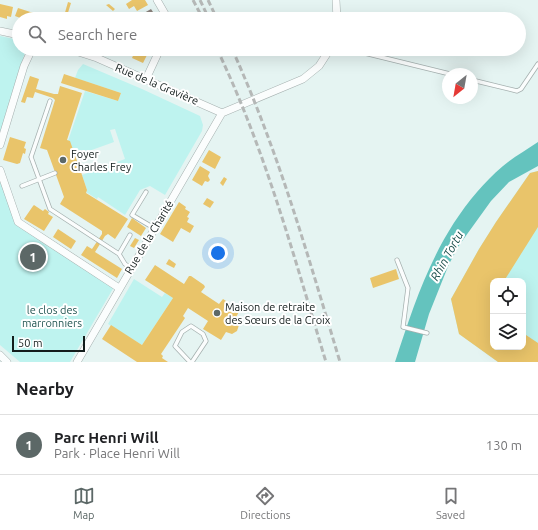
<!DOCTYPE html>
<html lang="en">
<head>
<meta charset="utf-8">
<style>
	:root { --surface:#fff; --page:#f6f6f6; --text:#202124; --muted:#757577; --line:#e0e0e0; --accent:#5c6867 }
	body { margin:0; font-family:Ubuntu,sans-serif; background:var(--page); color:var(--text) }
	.controls { position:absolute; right:12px; bottom:12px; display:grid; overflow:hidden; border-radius:8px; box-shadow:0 4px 16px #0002 }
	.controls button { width:36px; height:36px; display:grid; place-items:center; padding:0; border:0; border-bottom:1px solid var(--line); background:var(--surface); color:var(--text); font:20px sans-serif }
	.compass { position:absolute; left:442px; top:68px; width:36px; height:36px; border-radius:50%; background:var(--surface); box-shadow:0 4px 16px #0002; rotate:211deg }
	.scale { position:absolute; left:12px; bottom:10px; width:73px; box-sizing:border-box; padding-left:4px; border:2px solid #131d1c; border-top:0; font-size:11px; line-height:14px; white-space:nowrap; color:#131d1c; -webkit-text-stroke:3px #fff; paint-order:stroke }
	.you { position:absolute; left:218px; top:253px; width:14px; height:14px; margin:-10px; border:3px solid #fff; border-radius:50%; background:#1a73e8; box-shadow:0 0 0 6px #1a73e833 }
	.badge { display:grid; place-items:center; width:26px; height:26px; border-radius:50%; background:var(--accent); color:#fff; font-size:13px; font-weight:700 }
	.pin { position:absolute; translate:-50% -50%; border:2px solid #fff; box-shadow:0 1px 4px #0006 }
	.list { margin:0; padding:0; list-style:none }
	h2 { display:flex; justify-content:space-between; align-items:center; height:52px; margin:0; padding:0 16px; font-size:17px }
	h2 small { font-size:13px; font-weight:400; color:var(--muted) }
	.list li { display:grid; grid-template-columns:26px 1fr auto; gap:12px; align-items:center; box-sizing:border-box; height:60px; padding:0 16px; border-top:1px solid var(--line) }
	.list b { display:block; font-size:15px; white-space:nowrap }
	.list p { margin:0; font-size:13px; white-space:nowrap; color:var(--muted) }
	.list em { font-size:13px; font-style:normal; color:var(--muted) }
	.icon { flex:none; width:22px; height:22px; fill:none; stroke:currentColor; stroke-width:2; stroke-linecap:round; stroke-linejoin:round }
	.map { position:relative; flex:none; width:538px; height:362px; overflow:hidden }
	.search { position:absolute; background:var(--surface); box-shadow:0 4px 16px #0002; left:12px; right:12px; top:12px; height:44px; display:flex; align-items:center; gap:10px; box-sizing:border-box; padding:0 14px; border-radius:22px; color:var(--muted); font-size:15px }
	.sheet { height:112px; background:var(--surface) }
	nav { display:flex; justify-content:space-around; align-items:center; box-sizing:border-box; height:56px; border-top:1px solid var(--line); background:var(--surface); font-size:11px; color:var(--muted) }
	nav a { display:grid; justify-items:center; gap:2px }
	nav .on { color:var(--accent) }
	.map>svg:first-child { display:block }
	.green { fill:#bef3ef; fill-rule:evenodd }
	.water { fill:#64c3be }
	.homes { fill:#e9c46a }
	.industry { fill:#8a817c }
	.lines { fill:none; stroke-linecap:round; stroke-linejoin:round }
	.lane-casing { stroke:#a5b0af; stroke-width:5 }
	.street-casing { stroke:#a5b0af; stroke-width:8 }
	.lane { stroke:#fbfdfd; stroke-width:3.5 }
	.street { stroke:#fbfdfd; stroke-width:7 }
	.rail { stroke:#b5b8b7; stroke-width:3; stroke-dasharray:6 3; stroke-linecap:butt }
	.poi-dot { fill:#5c6867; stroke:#fff; stroke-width:1.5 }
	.labels { text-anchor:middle; stroke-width:4; stroke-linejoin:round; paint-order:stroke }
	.street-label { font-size:11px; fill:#131d1c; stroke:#fff }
	.poi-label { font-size:11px; fill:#131d1c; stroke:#fff; text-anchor:start }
	.park-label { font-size:11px; fill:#245754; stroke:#fff }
	.water-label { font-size:12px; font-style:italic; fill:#164b48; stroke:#fff }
</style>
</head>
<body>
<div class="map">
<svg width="538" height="362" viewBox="0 0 538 362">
	<rect width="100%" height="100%" fill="#e5f4f2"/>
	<path class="green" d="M0 36 19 40V49H26L0 136Z
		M83 64 142 89 200 116 203 125 202 131 165 195 150 186 140 190 125 215 98 197 97 199 86 192 87 190 82 175 125 159 115 129 110 130 114 142 75 156 68 141 85 91 118 101 121 93 75 78 78 70Z
		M538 171V362H498L459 334 451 299 479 249 496 222 530 173ZM493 281H523V347H493Z
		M0 180 16 224 114 287 70 362H20L0 345Z
		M134 279 162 297 165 293 173 298 142 345 108 324Z"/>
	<path class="water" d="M538 142V166L509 182 491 201 460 244 449 264 429 314 415 362H395C415 301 434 242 477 192 485 183 493 174 503 166 514 157 526 150 538 142Z"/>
	<path class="homes" d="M132 0H145L148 5 137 11 134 6 129 9 126 4Z
		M68 2 71 3 66 19H23L15 16 18 8 49 18V15L60 18 61 14 64 16Z
		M0 4 13 7 11 17 7 16V19L0 17Z
		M109 4 115 9 113 11 106 5Z
		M136 49H150L143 63 132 58Z
		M64 74 121 93 118 101 61 83Z
		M30 76 39 79 36 89 54 94H58L60 86 82 93 67 140 70 141 82 175 87 190 86 193 128 219 115 239 108 234 105 236 95 252 122 269 117 278 81 255 87 246 92 249 102 234V231L60 204 64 197 47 150 40 148 55 100 53 98 35 92 33 98 27 97 25 103 21 102Z
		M10 137 26 142 24 148 26 149 25 154 23 153 20 163 17 164 3 160Z
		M209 150 221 157 215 169 202 162Z
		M200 166 210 172 208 176 210 180 208 182 205 181 202 186 192 180Z
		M538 171V227L504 281H493V300L490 309 493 311V347H523V333L538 343V362H498L459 334 451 299 479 249 496 222 530 173Z
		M224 177 227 179 223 186 220 183Z
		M207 198 214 202 210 208 203 204Z
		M179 202 186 207 185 209 190 212 187 217 189 218 187 222 194 226 190 233 181 228 173 242 160 234Z
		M34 205 43 211 45 209 49 212 48 214 53 217 44 231 24 219 33 206Z
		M132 218 146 228 141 236 127 227Z
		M58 229 76 241 71 249 53 237Z
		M135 238 139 240 134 248 130 246Z
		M169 259 176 264 174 268 166 264Z
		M155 265 184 284 189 276H191L204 285 205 287 201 292 219 304 223 299 240 310 235 319 239 325 237 331 232 334 226 332 221 340 203 329 208 321 188 308 183 316 185 318 161 354 163 356 162 358 168 362H137L102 339 111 325 142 345 173 298 145 280Z
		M396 269 399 279 373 288 370 278Z"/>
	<path class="industry" d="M151 9 153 12 148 16 150 19H142L146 17 144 13Z"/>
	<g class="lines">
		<defs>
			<path id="lane" d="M348 49 450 74
				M472 80 517 91 521 89 538 64
				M50 101 31 157 50 209 119 254 125 264 131 268
				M22 186 55 173
				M146 192 132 215 154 228
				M119 254 130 235
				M397 260 408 288 403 327 427 333
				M190 362 175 346 182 332 191 326 203 334 206 341 192 362"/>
			<path id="street" d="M157 0 168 19
				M336 0 337 19
				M0 31 19 35
				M69 49 97 58 222 113
				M146 79 160 49
				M222 113 303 79 319 66 330 49
				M0 145 24 66 32 49
				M0 170 18 222 119 288
				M0 355 7 362
				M77 362 222 113"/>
		</defs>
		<use href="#lane" class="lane-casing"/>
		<use href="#street" class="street-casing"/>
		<use href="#lane" class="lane"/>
		<use href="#street" class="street"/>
		<path class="rail" d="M193 0 203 19
			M200 0 209 19
			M208 0 217 19
			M217 49C265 149 294 257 326 362
			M232 49C278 150 308 256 340 362"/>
	</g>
	<g class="poi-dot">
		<circle cx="63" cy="160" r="4"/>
		<circle cx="217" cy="313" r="4"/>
	</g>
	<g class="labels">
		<g class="street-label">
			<text transform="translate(157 84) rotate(23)" y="4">Rue de la Gravière</text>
			<text transform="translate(149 237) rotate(-59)" y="4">Rue de la Charité</text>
		</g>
		<g class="poi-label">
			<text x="71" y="158">Foyer<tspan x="71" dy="13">Charles Frey</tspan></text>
			<text x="225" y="311">Maison de retraite<tspan x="225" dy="13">des Sœurs de la Croix</tspan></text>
		</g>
		<g class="park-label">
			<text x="52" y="314">le clos des<tspan x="52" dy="13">marronniers</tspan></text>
		</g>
		<g class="water-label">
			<text transform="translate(447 256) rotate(-61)" y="4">Rhin Tortu</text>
		</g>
	</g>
</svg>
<div class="controls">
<button><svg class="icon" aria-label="locate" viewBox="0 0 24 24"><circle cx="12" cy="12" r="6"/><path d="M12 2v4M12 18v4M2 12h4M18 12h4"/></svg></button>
<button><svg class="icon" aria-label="layers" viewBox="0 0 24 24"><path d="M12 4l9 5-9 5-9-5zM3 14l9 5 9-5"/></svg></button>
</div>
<svg class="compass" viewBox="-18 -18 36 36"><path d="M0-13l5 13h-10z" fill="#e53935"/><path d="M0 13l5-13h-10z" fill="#757577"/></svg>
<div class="scale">50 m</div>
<div class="you"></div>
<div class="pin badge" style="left:33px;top:257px">1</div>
<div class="search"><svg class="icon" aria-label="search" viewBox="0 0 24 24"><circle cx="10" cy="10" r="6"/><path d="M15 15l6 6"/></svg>Search here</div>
</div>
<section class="sheet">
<h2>Nearby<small></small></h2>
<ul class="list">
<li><span class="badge">1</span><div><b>Parc Henri Will</b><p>Park · Place Henri Will</p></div><em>130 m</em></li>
</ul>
</section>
<nav>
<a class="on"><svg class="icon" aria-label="map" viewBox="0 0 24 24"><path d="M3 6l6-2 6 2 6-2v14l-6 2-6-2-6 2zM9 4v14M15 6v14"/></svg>Map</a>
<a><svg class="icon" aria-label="directions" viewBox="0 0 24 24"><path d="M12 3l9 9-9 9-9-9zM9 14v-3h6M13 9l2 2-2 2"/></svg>Directions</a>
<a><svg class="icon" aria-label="saved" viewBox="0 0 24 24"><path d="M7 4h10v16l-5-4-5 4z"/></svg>Saved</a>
</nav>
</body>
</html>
